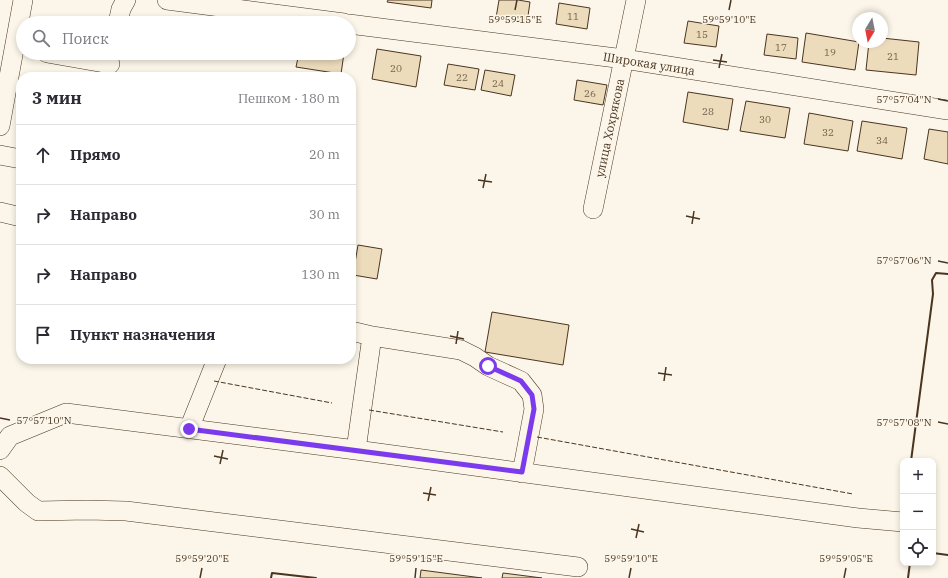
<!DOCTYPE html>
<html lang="ru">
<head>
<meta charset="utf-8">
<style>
	:root { --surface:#fff; --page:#f2f2f3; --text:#2b2b33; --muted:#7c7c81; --line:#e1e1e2 }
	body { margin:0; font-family:"IBM Plex Serif",serif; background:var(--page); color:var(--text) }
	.controls { position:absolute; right:12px; bottom:12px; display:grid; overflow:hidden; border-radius:8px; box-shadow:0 2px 6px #0003 }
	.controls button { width:36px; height:36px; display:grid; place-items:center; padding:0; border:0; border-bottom:1px solid var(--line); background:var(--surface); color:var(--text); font:20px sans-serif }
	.compass { position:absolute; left:852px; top:12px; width:36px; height:36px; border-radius:50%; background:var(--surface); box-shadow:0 2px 6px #0003; rotate:190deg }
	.stop { position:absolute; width:12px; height:12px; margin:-9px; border:3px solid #7c3aed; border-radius:50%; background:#fff }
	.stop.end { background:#7c3aed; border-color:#fff; box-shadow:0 1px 4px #0008 }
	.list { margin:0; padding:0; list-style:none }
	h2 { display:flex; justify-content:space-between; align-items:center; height:52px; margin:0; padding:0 16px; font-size:17px }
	h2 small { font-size:13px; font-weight:400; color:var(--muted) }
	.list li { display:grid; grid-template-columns:26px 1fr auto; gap:12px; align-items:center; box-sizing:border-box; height:60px; padding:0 16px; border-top:1px solid var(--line) }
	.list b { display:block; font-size:15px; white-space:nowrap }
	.list em { font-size:13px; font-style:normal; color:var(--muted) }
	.icon { flex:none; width:22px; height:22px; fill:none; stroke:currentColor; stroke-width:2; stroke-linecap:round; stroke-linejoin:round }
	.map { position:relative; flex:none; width:948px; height:578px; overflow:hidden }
	.search { position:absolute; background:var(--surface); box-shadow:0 2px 6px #0003; left:16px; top:16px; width:340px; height:44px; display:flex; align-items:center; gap:10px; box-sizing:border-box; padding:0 14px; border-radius:22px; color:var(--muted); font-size:15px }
	.panel { position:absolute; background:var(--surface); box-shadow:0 2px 6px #0003; left:16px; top:72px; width:340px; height:292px; border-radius:16px }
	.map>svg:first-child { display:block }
	.building { fill:#ecdcbc; stroke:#4a3520 }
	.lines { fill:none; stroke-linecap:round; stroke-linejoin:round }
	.minor-casing { stroke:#4a3520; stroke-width:20 }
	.minor { stroke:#fbf6e9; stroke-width:19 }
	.fence { stroke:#4a3520; stroke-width:1; stroke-dasharray:5 2; stroke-linecap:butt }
	.wall { stroke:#4a3520; stroke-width:2 }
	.route { stroke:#7c3aed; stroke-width:5 }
	.ticks { fill:none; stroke:#4a3520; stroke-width:1.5 }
	.labels { text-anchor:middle; stroke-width:3; stroke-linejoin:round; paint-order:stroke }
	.number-label { font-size:10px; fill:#725f47 }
	.street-label { font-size:12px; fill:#4a3520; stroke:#fbf6e9 }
	.ticks-label { font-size:10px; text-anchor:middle; fill:#4a3520; stroke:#fbf6e9; stroke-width:3; stroke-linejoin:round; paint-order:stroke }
</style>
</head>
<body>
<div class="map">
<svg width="948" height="578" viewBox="0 0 948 578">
	<rect width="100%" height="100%" fill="#fbf6e9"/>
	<path class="building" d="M388 0H432L431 8 387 2Z
		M499 0H518L530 2 527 23 496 18Z
		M559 3 590 8 587 29 556 24Z
		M688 21 719 26 716 47 684 43Z
		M806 33 859 42 855 70 802 62Z
		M767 34 798 38 796 59 764 55Z
		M882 38 919 42 916 75 866 70 869 42H882Z
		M377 49 421 56 416 87 372 79Z
		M175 53H216L215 59Z
		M252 53H286L285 59Z
		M299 53H344L341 74 296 67Z
		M448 64 479 69 475 90 444 85Z
		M485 70 515 75 511 96 481 90Z
		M577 80 607 85 603 105 574 100Z
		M688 92 733 99 728 130 683 122Z
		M746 101 790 108 785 138 740 131Z
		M809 113 853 121 848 151 804 144Z
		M862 121 907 128 902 159 857 151Z
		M929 129 948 132V164L924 159Z
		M358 245 382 249 377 279 353 275Z
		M492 312 569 325 563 365 485 352Z
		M421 570 482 578H420Z
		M503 573 542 578H502Z"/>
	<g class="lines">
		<defs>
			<path id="minor" d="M167 0 344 23
				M118 23 121 9 126 0
				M349 24 624 59 948 110
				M47 53 110 64
				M0 126 23 0
				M0 155 21 159
				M593 209 636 0
				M0 212 21 217
				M351 331 372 336 356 450
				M372 336 461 350 475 357 488 366 521 381 532 395 534 409 522 473
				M189 429 217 359
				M0 450 10 436 66 413 356 450 858 518 903 522
				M0 476 27 503 38 511 87 510 126 511 578 567"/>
		</defs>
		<use href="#minor" class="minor-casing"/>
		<use href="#minor" class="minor"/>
		<path class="fence" d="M214 381 332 403
			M369 410 503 432
			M537 437 853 494"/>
		<path class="wall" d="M911 461 933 294 932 280 936 273 948 274
			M933 553 948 555
			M271 578 272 573 316 578
			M908 578 910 563"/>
	</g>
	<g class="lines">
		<path class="route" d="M189 429 522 472 534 409 532 395 521 381 488 366"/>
	</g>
	<path class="ticks" d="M515 10 517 0M729 10 731 0M713 60 727 62M719 68 722 54M938 99 948 101M478 180 492 182M483 188 486 174M686 216 700 219M692 224 694 211M938 261 948 263M450 336 464 339M456 344 458 331M658 373 672 375M664 381 666 367M0 418 10 420M938 422 948 424M214 456 228 459M220 464 223 450M423 493 436 495M428 501 431 487M631 529 644 532M636 538 639 524M200 578 202 568M415 578 416 568M629 578 631 568M844 578 846 568"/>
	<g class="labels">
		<g class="number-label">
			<text x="573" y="20">11</text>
			<text x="702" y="38">15</text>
			<text x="781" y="51">17</text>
			<text x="830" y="56">19</text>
			<text x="893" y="60">21</text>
			<text x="396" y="72">20</text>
			<text x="462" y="81">22</text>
			<text x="498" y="87">24</text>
			<text x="590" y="97">26</text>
			<text x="708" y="115">28</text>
			<text x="765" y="123">30</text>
			<text x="828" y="136">32</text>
			<text x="882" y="144">34</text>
		</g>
		<g class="street-label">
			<text transform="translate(649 64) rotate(9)" y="4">Широкая улица</text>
			<text transform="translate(610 128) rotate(-78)" y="4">улица Хохрякова</text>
		</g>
	</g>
	<g class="ticks-label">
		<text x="515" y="23">59°59'15"E</text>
		<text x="729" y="23">59°59'10"E</text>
		<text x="904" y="103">57°57'04"N</text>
		<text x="904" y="264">57°57'06"N</text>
		<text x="44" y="424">57°57'10"N</text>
		<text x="904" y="426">57°57'08"N</text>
		<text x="202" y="562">59°59'20"E</text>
		<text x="416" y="562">59°59'15"E</text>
		<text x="631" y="562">59°59'10"E</text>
		<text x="846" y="562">59°59'05"E</text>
	</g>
</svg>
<div class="controls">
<button>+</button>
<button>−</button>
<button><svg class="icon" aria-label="locate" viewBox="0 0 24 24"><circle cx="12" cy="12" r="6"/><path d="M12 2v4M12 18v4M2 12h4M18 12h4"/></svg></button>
</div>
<svg class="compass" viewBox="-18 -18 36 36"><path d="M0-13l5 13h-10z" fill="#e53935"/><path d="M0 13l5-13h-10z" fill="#7c7c81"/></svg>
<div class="stop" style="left:488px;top:366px"></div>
<div class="stop end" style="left:189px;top:429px"></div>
<div class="search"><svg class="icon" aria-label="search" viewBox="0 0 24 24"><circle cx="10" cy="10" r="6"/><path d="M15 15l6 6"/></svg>Поиск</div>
<section class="panel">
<h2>3 мин<small>Пешком · 180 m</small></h2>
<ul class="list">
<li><svg class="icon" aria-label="ahead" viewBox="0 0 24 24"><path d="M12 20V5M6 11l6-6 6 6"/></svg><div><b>Прямо</b></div><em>20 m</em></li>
<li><svg class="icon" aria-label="right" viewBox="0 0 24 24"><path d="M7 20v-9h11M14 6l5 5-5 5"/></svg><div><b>Направо</b></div><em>30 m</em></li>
<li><svg class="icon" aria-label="right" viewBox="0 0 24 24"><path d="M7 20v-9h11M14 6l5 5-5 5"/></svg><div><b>Направо</b></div><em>130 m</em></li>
<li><svg class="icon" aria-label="arrive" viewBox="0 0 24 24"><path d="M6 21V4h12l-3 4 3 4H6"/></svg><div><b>Пункт назначения</b></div></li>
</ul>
</section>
</div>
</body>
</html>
